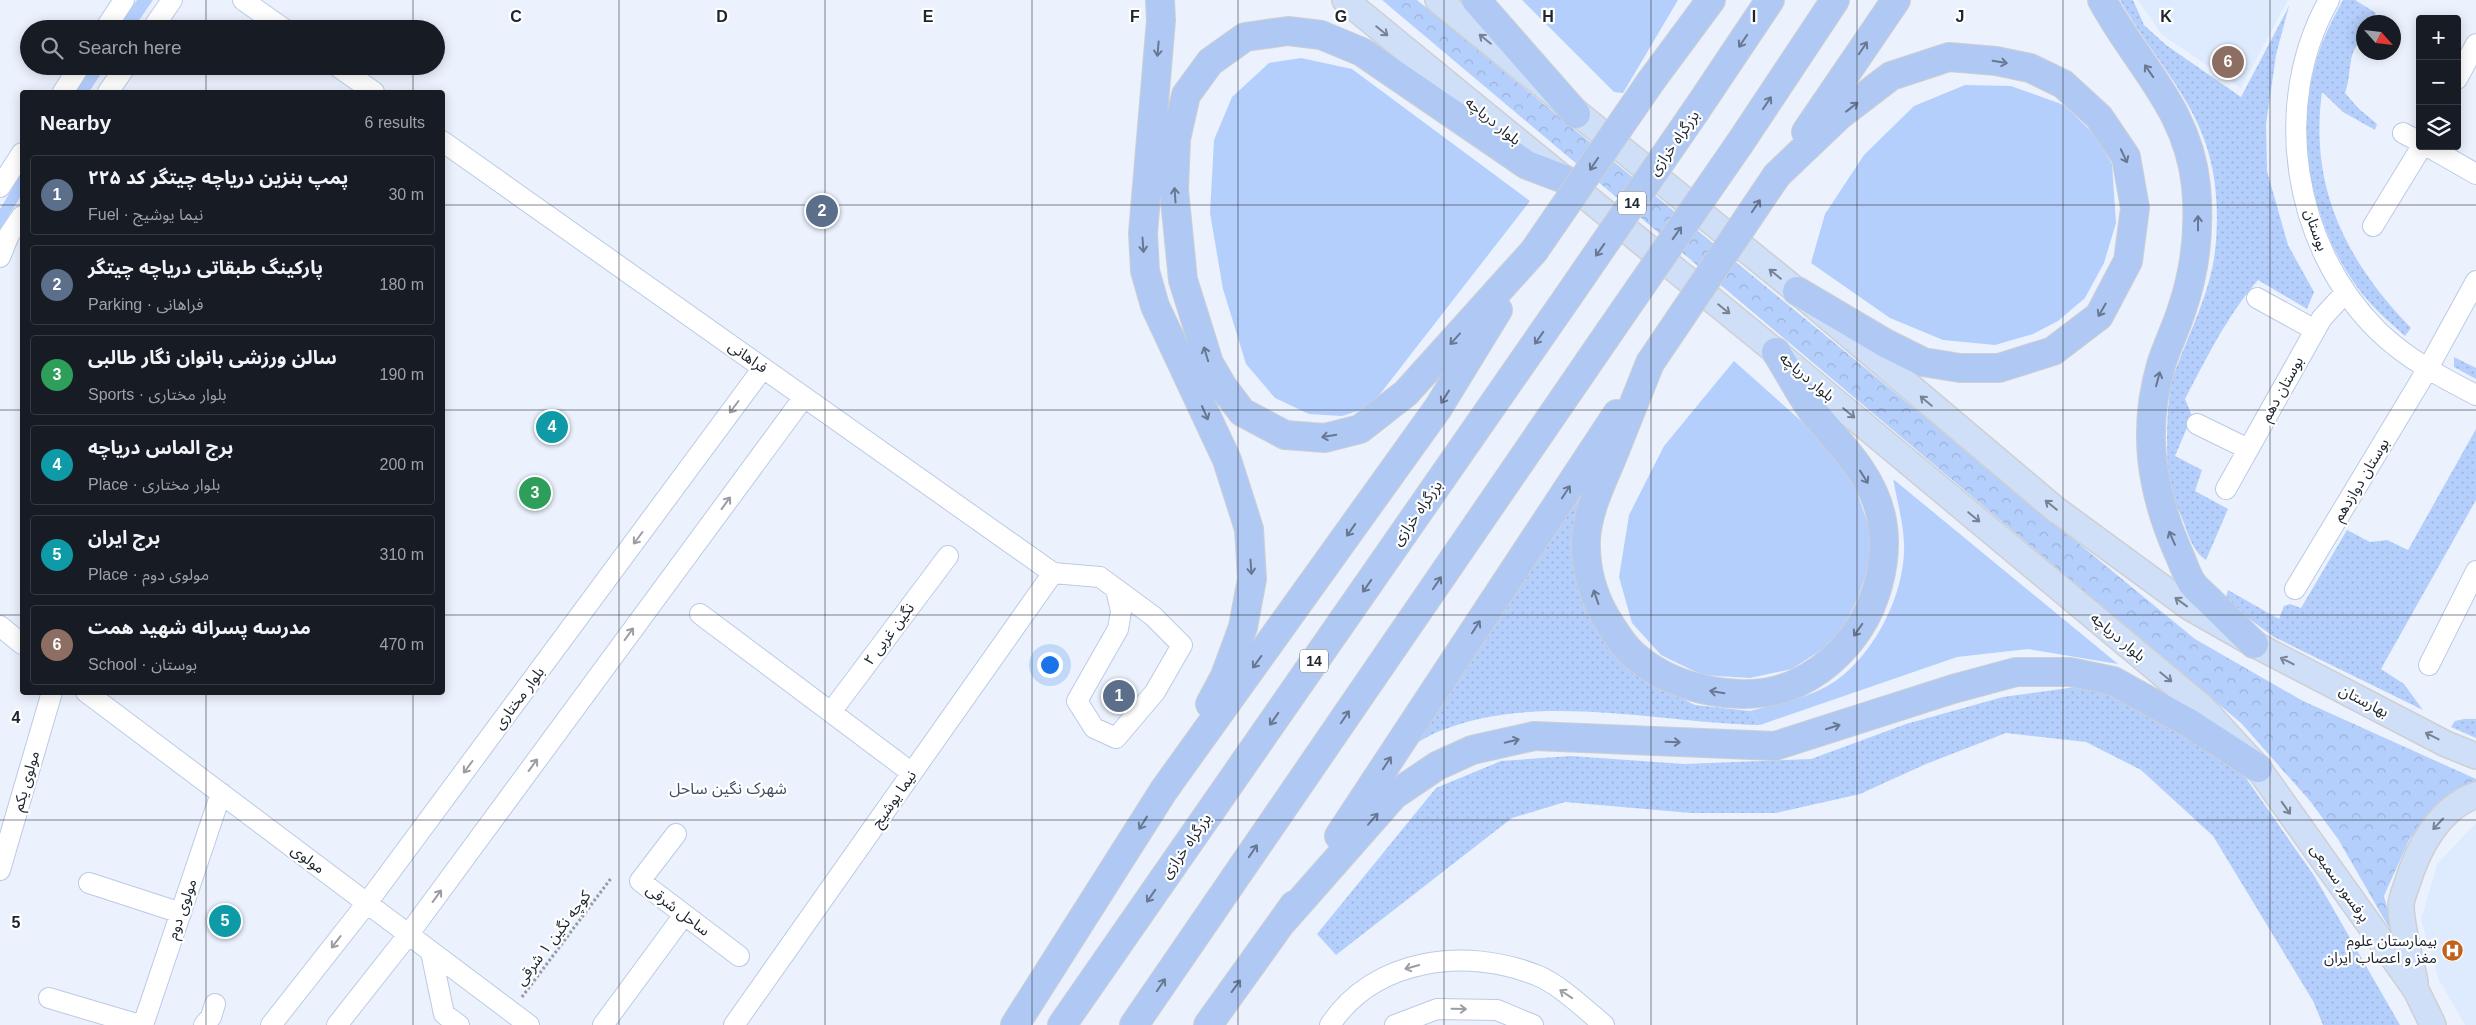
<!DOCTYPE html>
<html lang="en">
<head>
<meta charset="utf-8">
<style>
	:root { --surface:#171b24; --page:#20242c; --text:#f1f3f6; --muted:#9ea1a6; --line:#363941; --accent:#c1621c }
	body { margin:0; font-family:Helvetica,"Noto Sans Arabic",sans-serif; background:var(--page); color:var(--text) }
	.controls { position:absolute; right:15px; top:15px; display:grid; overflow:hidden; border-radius:5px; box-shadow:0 2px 12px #0003 }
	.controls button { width:45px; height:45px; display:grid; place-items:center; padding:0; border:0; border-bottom:1px solid var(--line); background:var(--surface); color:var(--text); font:25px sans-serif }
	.compass { position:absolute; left:2356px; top:15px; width:45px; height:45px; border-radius:50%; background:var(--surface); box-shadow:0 2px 12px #0003; rotate:117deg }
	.you { position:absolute; left:1049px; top:664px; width:18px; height:18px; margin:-12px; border:4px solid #fff; border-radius:50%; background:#1a73e8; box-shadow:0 0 0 8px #1a73e833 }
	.badge { display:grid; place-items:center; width:32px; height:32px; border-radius:50%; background:var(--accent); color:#fff; font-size:16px; font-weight:700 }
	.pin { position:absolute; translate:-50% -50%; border:2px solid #fff; box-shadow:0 1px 5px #0006 }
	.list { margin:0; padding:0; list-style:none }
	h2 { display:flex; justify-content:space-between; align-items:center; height:65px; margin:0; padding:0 20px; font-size:21px }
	h2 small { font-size:16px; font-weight:400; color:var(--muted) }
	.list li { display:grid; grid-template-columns:32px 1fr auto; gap:15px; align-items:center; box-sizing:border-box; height:80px; margin:0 10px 10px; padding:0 10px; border:1px solid var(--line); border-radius:5px }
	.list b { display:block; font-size:19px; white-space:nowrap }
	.list p { margin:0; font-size:16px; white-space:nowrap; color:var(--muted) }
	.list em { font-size:16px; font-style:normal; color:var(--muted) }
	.icon { flex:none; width:28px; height:28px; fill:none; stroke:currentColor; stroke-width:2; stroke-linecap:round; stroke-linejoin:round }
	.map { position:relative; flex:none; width:2476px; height:1025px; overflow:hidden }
	.search { position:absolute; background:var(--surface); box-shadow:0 2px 12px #0003; left:20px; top:20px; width:425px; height:55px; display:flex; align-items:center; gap:12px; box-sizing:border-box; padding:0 18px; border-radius:28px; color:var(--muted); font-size:19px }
	.panel { position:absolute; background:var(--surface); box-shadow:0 2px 12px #0003; left:20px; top:90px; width:425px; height:605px; border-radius:5px }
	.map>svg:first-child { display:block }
	.built { fill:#deeafe }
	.grass { fill:url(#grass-dots) }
	.forest { fill:url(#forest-crowns) }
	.green { fill:#b5cffd }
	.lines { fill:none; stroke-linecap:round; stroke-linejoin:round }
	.minor-casing { stroke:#bbcae5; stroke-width:22 }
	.major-casing { stroke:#cecfd1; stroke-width:28 }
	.highway-casing { stroke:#cecfd1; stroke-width:30 }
	.path { stroke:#949ba6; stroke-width:3; stroke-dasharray:2.5 2.5; stroke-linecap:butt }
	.minor { stroke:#fff; stroke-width:20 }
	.major { stroke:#d0dff8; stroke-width:25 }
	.highway { stroke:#b0c9f4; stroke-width:28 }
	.highway-bridge-casing { stroke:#cecfd1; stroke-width:30; stroke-linecap:butt }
	.highway-bridge { stroke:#b0c9f4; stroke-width:28 }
	.oneway { stroke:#788294 }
	.oneway2 { stroke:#687892 }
	.oneway3 { stroke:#9b9da2 }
	.grid { fill:none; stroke:#202630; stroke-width:1; stroke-opacity:0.55 }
	.labels { text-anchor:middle; stroke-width:4.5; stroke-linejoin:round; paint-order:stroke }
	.shield { fill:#fefffe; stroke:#63676e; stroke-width:1 }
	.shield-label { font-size:14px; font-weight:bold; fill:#202630 }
	.street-label { font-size:15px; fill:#202630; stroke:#fefffe }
	.poi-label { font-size:15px; fill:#202630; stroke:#fefffe; text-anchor:end }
	.neighbourhood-label { font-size:16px; fill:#404d63; stroke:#fefffe }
	.grid-label { font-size:16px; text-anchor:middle; font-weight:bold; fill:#202630; stroke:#fefffe; stroke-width:4.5; stroke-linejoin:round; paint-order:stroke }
</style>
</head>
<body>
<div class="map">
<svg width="2476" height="1025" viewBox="0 0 2476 1025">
	<defs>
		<pattern id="grass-dots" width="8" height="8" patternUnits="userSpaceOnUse" patternTransform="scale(1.25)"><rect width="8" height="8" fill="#b5cffd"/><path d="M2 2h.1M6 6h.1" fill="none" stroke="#9bb2d9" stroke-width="1.8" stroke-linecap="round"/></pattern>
		<pattern id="forest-crowns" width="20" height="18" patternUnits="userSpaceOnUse" patternTransform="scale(1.25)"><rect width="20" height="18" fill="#b5cffd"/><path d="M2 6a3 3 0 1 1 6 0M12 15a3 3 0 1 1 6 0" fill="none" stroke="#9bb2d9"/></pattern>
	</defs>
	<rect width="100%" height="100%" fill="#ebf2fd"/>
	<path class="built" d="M2138 0H2288L2241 88 2162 35Z
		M2476 823V1025H2465L2439 980 2421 920 2437 864Z"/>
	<path class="grass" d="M2120 0H2133L2144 25 2166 45 2241 97 2289 6 2276 55 2272 83 2266 124 2267 171 2288 245 2314 292 2307 309 2258 280C2227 316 2207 357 2185 399L2192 416 2175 456 2202 470 2195 491 2228 509 2206 560C2192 551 2188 533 2182 518 2177 507 2171 494 2169 483 2166 460 2166 398 2173 377 2187 338 2207 300 2214 259 2218 232 2218 199 2213 172 2202 105 2152 58 2120 0Z
		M2343 0H2355L2376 13 2371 22H2364C2363 44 2353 45 2351 61 2349 72 2349 82 2345 93L2358 108 2377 124 2375 130 2343 112 2322 92C2309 187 2346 261 2411 328L2405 336C2388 321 2370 305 2357 287 2312 225 2294 136 2316 62 2322 40 2332 20 2343 0Z
		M2454 357 2476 368V379L2454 367Z
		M2476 429V500L2381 669 2404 684 2423 710 2274 637 2225 601 2228 590 2279 619 2284 606 2290 604 2301 608 2347 530 2370 542 2387 540 2408 550Z
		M1609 442 1577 550 1667 691 1695 705 1750 711 1760 725C1657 723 1539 691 1440 731 1424 737 1409 749 1394 758Z
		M2091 685 2166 715 2246 778 2315 877 2400 1025H2323L2313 1001 2213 836 2141 770 2086 742 2006 733 1926 764 1860 794 1776 813H1691L1565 802 1512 818 1336 955 1317 934 1436 788 1501 761 1571 756 1684 764 1811 759 1906 724 2003 697Z
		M2464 719H2476V738L2451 727 2455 721Z"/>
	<path class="forest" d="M1382 0H1417L2195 639 2303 701 2476 779V789L2433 814 2410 838 2384 896 2395 938 2338 839 2310 801 2241 723Z"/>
	<path class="green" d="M137 0H153L133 29H117Z
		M1522 0H1678L1623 93 1614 92Z
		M1301 58 1352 69 1530 201 1370 407 1342 416 1309 414 1275 398 1246 364 1223 289 1210 213 1214 140 1232 97 1269 63Z
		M92 66H106L89 92H74Z
		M1965 85 2011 86 2064 105 2094 134 2112 164 2116 223 2104 263 2085 298 2058 321 2033 334 1995 345 1943 340 1890 318 1811 263 1825 214 1864 155 1914 106Z
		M22 172V194L0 230V209Z
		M1734 361 1817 435 1851 476 1871 532 1869 564 1858 598 1843 628 1821 650 1792 669 1750 678 1702 675 1661 655 1632 623 1619 577 1629 515 1664 446Z
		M1893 479 2118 664 2028 649 1957 657 1760 725 1750 711C1780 703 1817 697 1842 676 1878 647 1906 590 1904 543 1903 522 1897 500 1893 479Z"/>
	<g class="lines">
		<defs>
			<path id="minor" d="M243 0 284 29
				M2329 0C2270 105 2293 247 2378 331 2407 359 2441 377 2476 395
				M105 29 124 0
				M152 29 172 0
				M337 66 374 92
				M2457 79 2476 44
				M63 92 80 66
				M108 92 126 66
				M2403 133 2420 142
				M442 141 1053 573
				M2427 146 2476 174
				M0 187 22 153
				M2373 226 2422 146
				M0 257 9 235 22 216
				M2257 298 2315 330
				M2197 424 2248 449
				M2226 489 2322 318 2345 293
				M1053 573 1100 577 1153 616 1182 645 1155 692 1116 738 1094 728 1077 701 1118 629 1121 611 1116 589
				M2295 589 2427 370 2476 281
				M700 614 912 773
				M0 626 22 644
				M2429 665 2476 571
				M86 692 529 1025
				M831 712 948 556
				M676 834 640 881 739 956
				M0 870 52 692
				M89 883 181 913
				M431 952 444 1014 459 1025
				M49 998 140 1025
				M143 1025 221 793
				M204 1025 211 1017 215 1004
				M271 1025 367 903 763 368
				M337 1025 408 935 804 397
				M603 1025 684 915
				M734 1025 1053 573
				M1330 1025C1374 958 1466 947 1536 975 1558 983 1586 1010 1604 1025
				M1395 1025 1437 1009 1497 1010 1533 1025"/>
			<path id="major" d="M1345 0 1776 352 2202 707 2258 768 2416 990 2433 1025
				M1438 0 1797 291 2054 508 2189 607 2254 644 2446 744 2476 756
				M2415 982C2411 962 2401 925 2401 906 2401 899 2405 890 2407 884 2418 848 2439 808 2476 795"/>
			<path id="highway" d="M1160 0 1161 20 1143 233 1145 271 1155 306 1227 460 1249 529 1252 579 1243 627 1225 676 1210 704
				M1476 0 1576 114
				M2102 0C2137 65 2188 108 2196 186 2200 229 2196 268 2182 309 2176 328 2167 346 2161 365 2142 431 2151 490 2178 552 2183 562 2186 574 2192 583 2197 590 2205 596 2211 602 2225 616 2239 630 2254 644
				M1651 81 1711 0
				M1697 109 1770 0
				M1806 132 1896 0
				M1740 143 1835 0
				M1777 175 1840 115 1891 76 1949 57 1996 61 2030 68 2063 84 2099 117 2126 157 2135 208 2128 261 2099 316 2053 351 1999 368H1960L1923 362 1885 343 1797 291
				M1534 251 1406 393 1360 429 1325 438 1285 435 1242 412 1223 387 1209 363 1183 280 1174 190 1176 139 1186 95 1210 62 1245 37 1288 31 1321 35 1362 52 1527 165 1564 179
				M1650 363C1637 395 1625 426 1612 458 1601 484 1588 510 1586 539 1585 565 1592 593 1605 616 1613 629 1622 645 1634 655 1673 691 1748 706 1797 683 1829 668 1856 640 1870 608 1882 580 1888 546 1881 516 1872 473 1837 442 1811 409 1798 391 1788 370 1776 352
				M1339 836 1617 414
				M1283 921 1394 795 1437 766 1472 750 1534 736 1775 746 1953 689 2016 672H2070L2113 681 2189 723 2258 768
				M1015 1025 1164 790 1438 408 1498 310
				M1062 1025 1567 298
				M1134 1025 1610 331
				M1208 1025 1294 905"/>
		</defs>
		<use href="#minor" class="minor-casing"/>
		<use href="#major" class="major-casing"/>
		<use href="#highway" class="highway-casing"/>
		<path class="path" d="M522 997 612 877"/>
		<use href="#minor" class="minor"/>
		<use href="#major" class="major"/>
		<use href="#highway" class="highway"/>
		<defs>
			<path id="highway-bridge" d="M1534 251 1651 81
				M1567 298 1697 109
				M1610 331 1740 143
				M1650 363 1777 175"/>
		</defs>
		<use href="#highway-bridge" class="highway-bridge-casing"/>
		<use href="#highway-bridge" class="highway-bridge"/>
	</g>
	<defs><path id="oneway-shaft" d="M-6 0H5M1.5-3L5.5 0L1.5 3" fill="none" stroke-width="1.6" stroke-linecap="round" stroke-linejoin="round" transform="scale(1.25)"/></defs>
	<g class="oneway">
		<use href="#oneway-shaft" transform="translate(1382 31) rotate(39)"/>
		<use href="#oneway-shaft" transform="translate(1485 39) rotate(-141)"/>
		<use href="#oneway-shaft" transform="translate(1775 274) rotate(-141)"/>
		<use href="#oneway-shaft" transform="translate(1724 309) rotate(39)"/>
		<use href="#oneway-shaft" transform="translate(1926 401) rotate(-140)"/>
		<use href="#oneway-shaft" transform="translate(1849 413) rotate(40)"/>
		<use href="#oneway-shaft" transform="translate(2051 505) rotate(-141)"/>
		<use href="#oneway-shaft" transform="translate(1974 517) rotate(40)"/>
		<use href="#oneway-shaft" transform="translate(2181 602) rotate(-144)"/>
		<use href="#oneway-shaft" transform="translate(2287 661) rotate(-153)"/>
		<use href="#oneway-shaft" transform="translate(2166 677) rotate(39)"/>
		<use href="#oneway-shaft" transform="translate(2432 736) rotate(-153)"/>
		<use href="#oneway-shaft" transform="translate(2286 808) rotate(55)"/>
		<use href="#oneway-shaft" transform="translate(2438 824) rotate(133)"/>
	</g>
	<g class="oneway2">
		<use href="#oneway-shaft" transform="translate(1743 41) rotate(124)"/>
		<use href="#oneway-shaft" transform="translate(1863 48) rotate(-56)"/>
		<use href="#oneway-shaft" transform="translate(1158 49) rotate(95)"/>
		<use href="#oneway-shaft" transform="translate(2000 62) rotate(10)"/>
		<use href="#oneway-shaft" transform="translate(2149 71) rotate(-125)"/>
		<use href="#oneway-shaft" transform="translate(1767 103) rotate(-56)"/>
		<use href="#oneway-shaft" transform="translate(1852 107) rotate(-38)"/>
		<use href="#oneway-shaft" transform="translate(2124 156) rotate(65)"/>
		<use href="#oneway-shaft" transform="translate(1594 164) rotate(124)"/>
		<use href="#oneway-shaft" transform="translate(1175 195) rotate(-94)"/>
		<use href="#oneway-shaft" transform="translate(1756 206) rotate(-56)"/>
		<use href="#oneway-shaft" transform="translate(2198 223) rotate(-90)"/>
		<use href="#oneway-shaft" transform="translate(1677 233) rotate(-55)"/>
		<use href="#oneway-shaft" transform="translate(1143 245) rotate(86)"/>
		<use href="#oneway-shaft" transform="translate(1600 250) rotate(125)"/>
		<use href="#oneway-shaft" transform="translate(2102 310) rotate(120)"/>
		<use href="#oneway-shaft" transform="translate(1539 338) rotate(125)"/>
		<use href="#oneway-shaft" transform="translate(1455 339) rotate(132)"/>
		<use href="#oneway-shaft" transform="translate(1206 354) rotate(-107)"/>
		<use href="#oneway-shaft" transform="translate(2158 379) rotate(-75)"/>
		<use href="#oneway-shaft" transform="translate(1445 397) rotate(122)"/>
		<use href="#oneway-shaft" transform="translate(1205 413) rotate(66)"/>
		<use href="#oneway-shaft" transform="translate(1329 436) rotate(170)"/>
		<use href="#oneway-shaft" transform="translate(1864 477) rotate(58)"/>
		<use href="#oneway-shaft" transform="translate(1566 492) rotate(-57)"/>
		<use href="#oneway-shaft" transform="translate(1351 530) rotate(125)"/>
		<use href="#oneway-shaft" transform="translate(2172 538) rotate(-114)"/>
		<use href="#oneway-shaft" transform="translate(1251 567) rotate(86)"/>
		<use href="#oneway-shaft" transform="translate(1437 583) rotate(-56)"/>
		<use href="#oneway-shaft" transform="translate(1367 586) rotate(125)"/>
		<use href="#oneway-shaft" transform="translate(1596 597) rotate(-109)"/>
		<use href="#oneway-shaft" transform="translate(1476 627) rotate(-57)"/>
		<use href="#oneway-shaft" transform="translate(1858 630) rotate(125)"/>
		<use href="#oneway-shaft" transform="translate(1257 662) rotate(126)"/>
		<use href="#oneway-shaft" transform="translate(1717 692) rotate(-171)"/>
		<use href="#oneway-shaft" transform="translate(1345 717) rotate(-56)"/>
		<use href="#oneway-shaft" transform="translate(1274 719) rotate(125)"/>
		<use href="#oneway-shaft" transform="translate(1833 727) rotate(-18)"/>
		<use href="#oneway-shaft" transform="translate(1512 741) rotate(-13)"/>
		<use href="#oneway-shaft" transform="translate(1673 742) rotate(2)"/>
		<use href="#oneway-shaft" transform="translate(1387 763) rotate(-57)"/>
		<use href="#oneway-shaft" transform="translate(1373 819) rotate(-49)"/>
		<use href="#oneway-shaft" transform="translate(1143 823) rotate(122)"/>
		<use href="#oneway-shaft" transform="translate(1253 851) rotate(-56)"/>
		<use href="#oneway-shaft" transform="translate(1151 896) rotate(125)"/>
		<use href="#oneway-shaft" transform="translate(1161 985) rotate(-56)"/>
		<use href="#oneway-shaft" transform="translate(1236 986) rotate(-54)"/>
	</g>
	<g class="oneway3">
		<use href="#oneway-shaft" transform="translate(734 407) rotate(127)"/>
		<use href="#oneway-shaft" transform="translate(726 503) rotate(-54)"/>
		<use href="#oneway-shaft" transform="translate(638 538) rotate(127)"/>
		<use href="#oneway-shaft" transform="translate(629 634) rotate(-54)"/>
		<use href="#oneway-shaft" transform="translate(533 765) rotate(-54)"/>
		<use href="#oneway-shaft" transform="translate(468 767) rotate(127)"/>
		<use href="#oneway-shaft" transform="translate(437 896) rotate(-54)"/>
		<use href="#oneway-shaft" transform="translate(336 942) rotate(128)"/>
		<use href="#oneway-shaft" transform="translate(1412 967) rotate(164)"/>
		<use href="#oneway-shaft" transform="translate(1566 994) rotate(-146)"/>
		<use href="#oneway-shaft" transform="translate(1459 1009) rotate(1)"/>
	</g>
	<path class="grid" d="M206 0V29M413 0V29M619 0V1025M825 0V1025M1032 0V1025M1238 0V1025M1444 0V1025M1651 0V1025M1857 0V1025M2063 0V1025M2270 0V1025M206 66V92M413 66V92M0 205H22M442 205H2476M0 410H22M442 410H2476M0 615H22M442 615H2476M206 692V1025M413 692V1025M0 820H2476"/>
	<defs>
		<symbol id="hospital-disc" viewBox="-11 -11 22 22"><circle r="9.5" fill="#c1621c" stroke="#fefffe"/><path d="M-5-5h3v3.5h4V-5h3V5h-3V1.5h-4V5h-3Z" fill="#fff"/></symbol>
	</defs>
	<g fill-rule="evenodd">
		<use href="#hospital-disc" x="2440" y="938" width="25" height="25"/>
	</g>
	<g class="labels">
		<g class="shield">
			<rect x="1618" y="191.5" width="28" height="23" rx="4"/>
			<rect x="1300" y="649.5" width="28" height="23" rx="4"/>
		</g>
		<g class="shield-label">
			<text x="1632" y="208">14</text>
			<text x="1314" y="666">14</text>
		</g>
		<g class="street-label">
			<text transform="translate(1493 121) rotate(39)" y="5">بلوار دریاچه</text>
			<text transform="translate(1674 143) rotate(-55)" y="5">بزرگراه خرازی</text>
			<text transform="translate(2316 230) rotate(71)" y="5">بوستان</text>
			<text transform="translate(748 357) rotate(35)" y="5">فراهانی</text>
			<text transform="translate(1807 377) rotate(40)" y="5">بلوار دریاچه</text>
			<text transform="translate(2282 389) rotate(-61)" y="5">بوستان دهم</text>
			<text transform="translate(2361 480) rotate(-59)" y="5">بوستان دوازدهم</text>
			<text transform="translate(1417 513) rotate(-55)" y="5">بزرگراه خرازی</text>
			<text transform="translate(889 634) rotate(-53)" y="5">نگین غربی ۲</text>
			<text transform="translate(2118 637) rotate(40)" y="5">بلوار دریاچه</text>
			<text transform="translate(519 698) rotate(-53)" y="5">بلوار مختاری</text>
			<text transform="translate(2364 701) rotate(27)" y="5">بهارستان</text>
			<text transform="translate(26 781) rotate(-74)" y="5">مولوی یکم</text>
			<text transform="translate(894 799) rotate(-55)" y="5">نیما یوشیج</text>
			<text transform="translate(1186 846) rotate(-55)" y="5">بزرگراه خرازی</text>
			<text transform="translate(308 859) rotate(37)" y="5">مولوی</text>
			<text transform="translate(2340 883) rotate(55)" y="5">پرفسور سمیعی</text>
			<text transform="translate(182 909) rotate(-71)" y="5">مولوی دوم</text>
			<text transform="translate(678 910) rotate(37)" y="5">ساحل شرقی</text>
			<text transform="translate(553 938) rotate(-53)" y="5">کوچه نگین ۱ شرقی</text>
		</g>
		<g class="poi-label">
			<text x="2437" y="946">بیمارستان علوم<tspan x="2437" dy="17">مغز و اعصاب ایران</tspan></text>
		</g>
		<g class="neighbourhood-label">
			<text x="728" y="794">شهرک نگین ساحل</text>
		</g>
	</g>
	<g class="grid-label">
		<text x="516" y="22">C</text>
		<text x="722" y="22">D</text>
		<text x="928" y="22">E</text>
		<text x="1135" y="22">F</text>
		<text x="1341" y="22">G</text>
		<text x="1548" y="22">H</text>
		<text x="1754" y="22">I</text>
		<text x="1960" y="22">J</text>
		<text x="2166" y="22">K</text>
		<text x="16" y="723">4</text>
		<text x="16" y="928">5</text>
	</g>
</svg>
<div class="controls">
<button>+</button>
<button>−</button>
<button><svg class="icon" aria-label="layers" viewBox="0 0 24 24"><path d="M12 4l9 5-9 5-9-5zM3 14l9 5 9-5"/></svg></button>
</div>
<svg class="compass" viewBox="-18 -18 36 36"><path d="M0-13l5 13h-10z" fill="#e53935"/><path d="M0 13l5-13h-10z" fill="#9ea1a6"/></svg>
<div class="you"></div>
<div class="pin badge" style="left:1119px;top:696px;background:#5c6f8a">1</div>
<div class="pin badge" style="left:822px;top:211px;background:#5c6f8a">2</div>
<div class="pin badge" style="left:535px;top:493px;background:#2e9e5b">3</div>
<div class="pin badge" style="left:552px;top:427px;background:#0f9aa8">4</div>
<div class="pin badge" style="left:225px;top:921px;background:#0f9aa8">5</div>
<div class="pin badge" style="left:2228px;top:62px;background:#8d6e63">6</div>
<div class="search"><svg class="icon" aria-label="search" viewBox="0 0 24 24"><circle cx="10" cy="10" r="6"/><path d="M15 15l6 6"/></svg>Search here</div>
<section class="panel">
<h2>Nearby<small>6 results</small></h2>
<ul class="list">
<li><span class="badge" style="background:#5c6f8a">1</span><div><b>پمپ بنزین دریاچه چیتگر کد ۲۲۵</b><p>Fuel · نیما یوشیج</p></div><em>30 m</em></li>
<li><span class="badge" style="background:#5c6f8a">2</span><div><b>پارکینگ طبقاتی دریاچه چیتگر</b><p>Parking · فراهانی</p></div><em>180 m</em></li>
<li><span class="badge" style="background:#2e9e5b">3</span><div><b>سالن ورزشی بانوان نگار طالبی</b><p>Sports · بلوار مختاری</p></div><em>190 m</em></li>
<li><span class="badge" style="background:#0f9aa8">4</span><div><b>برج الماس دریاچه</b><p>Place · بلوار مختاری</p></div><em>200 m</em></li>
<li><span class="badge" style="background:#0f9aa8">5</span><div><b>برج ایران</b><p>Place · مولوی دوم</p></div><em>310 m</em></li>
<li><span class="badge" style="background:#8d6e63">6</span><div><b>مدرسه پسرانه شهید همت</b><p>School · بوستان</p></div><em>470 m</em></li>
</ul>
</section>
</div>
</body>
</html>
